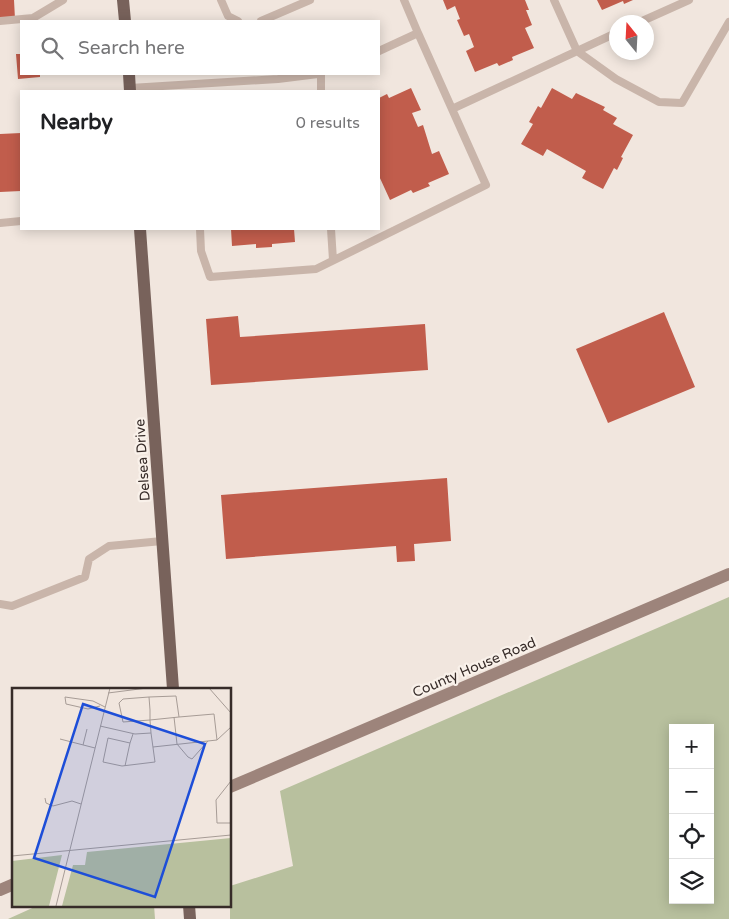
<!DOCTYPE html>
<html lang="en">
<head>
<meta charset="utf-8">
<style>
	:root { --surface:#fff; --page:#f6f6f6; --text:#202124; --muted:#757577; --line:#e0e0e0 }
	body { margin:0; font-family:"Varela Round",sans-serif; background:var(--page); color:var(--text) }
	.controls { position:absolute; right:15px; bottom:15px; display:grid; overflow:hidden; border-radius:0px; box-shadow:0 2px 12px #0003 }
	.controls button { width:45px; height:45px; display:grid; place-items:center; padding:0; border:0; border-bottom:1px solid var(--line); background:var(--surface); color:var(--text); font:25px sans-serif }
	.compass { position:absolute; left:609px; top:15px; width:45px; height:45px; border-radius:50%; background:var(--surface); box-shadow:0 2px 12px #0003; rotate:342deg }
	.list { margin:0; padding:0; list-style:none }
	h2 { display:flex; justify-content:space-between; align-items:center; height:65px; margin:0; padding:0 20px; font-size:21px }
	h2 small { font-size:16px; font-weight:400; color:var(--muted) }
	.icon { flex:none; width:28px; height:28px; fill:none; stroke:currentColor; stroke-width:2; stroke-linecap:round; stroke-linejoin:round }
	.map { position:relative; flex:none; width:729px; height:919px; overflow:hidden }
	.search { position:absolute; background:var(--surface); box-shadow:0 2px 12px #0003; left:20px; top:20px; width:360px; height:55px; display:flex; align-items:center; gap:12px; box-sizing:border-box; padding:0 18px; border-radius:0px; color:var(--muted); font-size:19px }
	.panel { position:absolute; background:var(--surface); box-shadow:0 2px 12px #0003; left:20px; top:90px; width:360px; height:140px; border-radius:0px }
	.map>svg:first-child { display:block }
	.green { fill:#b8c09e; fill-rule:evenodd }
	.building { fill:#c15d4c }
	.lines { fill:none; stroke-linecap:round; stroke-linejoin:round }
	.lane { stroke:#c9b5aa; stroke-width:8 }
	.secondary { stroke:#9d847b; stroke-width:12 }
	.primary { stroke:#78625b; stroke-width:12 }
	.labels { text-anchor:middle; stroke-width:4.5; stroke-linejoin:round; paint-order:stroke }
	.street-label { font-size:14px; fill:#372c29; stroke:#f9f1ea }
	.inset-road { fill:none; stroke:#a79c96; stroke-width:1 }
	.view { fill:#1d4ed8; fill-opacity:0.15; stroke:#1d4ed8; stroke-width:2.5 }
	.inset-edge { fill:none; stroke:#372c29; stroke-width:2.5 }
</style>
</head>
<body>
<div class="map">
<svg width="729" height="919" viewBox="0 0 729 919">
	<rect width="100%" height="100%" fill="#f1e6de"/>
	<path class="green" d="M729 597V919H230V886L293 866 280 791ZM673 728H710V900H673Z
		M39 905H154L155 919H8Z"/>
	<path class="building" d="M0 0H14L15 19 0 20Z
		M443 0H525L529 10H526L532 25 525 28 534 48 512 57 513 60 499 66 497 63 475 72 466 51 474 47 469 34 464 36 457 20 460 19 455 6 447 10Z
		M597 0H633L624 4 623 1 602 10Z
		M16 54H21V74H40V77L18 79Z
		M411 88 421 110 412 113 418 127 423 125 432 154 439 151 449 174 428 183 430 186 413 193 411 190 390 200 379 176V98L387 94 389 98Z
		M552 88 572 99 576 93 605 107 603 110 617 118 613 124 633 135 621 157 623 158 617 170 614 168 603 189 582 178 586 171 547 149 543 156 521 144 533 124 529 122 538 106 541 108Z
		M21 133V191L0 192V134Z
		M231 229H294L295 242 272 244V247L256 248V244L232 246Z
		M664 312 695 387 608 423 576 349Z
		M238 316 240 337 425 324 428 370 211 385 206 319Z
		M447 478 451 541 414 544 415 561 397 562 396 546 226 559 221 495Z"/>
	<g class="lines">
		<path class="lane" d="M221 0 228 16 238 21
			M404 0 418 33
			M554 0 577 51 616 79 659 102 682 103 729 22
			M0 21 33 18 63 0
			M261 21 310 0
			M640 22 689 0
			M321 74V91
			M130 88 278 79 318 74
			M452 109 616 33
			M0 223 21 221
			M200 229 201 251 210 277 316 269 486 185 418 33 379 51
			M331 229 333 260
			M0 604 12 606 85 577 89 559 109 546 162 541"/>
		<path class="secondary" d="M230 787 729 574
			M0 890 14 884"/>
		<path class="primary" d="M123 0 125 21
			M129 74 130 91
			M140 229 173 689
			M189 905 190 919"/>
	</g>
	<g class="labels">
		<g class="street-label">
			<text transform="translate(142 460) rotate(-94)" y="5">Delsea Drive</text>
			<text transform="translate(474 667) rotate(-23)" y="5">County House Road</text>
		</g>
	</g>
	<g transform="translate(12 688)">
		<rect width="219" height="219" fill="#f1e6de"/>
		<path d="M219 150V218H50L61 177H73L75 164ZM50 167 37 218H0V173Z" fill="#b8c09e"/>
		<path class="inset-road" d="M197 0 219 25M96 5 135 0M137 9 164 8 167 29 202 26 205 52 219 39M88 18 76 21 54 16 53 9 81 13 93 19M162 29 165 56 176 69 180 71 196 53M88 38 123 46 139 45 143 74 110 78 91 74 96 50 118 55 121 46M139 45 138 32V22L137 9 111 11 107 15 111 34 138 32 167 29M48 51 83 60M71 57 75 41M141 59 205 52M113 78 118 55M219 93 204 112 205 135H219M33 110 34 115 41 118 60 113 69 116M0 168 219 147M44 218 98 0"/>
		<path class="view" d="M71 16 193 56 143 209 22 170Z"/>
		<rect width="219" height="219" class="inset-edge"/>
	</g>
</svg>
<div class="controls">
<button>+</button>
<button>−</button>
<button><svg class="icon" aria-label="locate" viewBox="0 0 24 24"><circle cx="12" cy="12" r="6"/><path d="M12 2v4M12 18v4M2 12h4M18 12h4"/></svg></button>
<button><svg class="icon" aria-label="layers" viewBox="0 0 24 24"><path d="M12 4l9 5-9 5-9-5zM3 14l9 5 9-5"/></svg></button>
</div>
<svg class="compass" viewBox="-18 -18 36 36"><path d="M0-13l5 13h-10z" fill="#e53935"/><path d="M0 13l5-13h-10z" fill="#757577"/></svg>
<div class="search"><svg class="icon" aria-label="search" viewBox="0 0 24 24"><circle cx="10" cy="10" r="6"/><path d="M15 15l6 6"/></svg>Search here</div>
<section class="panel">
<h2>Nearby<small>0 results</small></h2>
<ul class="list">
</ul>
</section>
</div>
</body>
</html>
